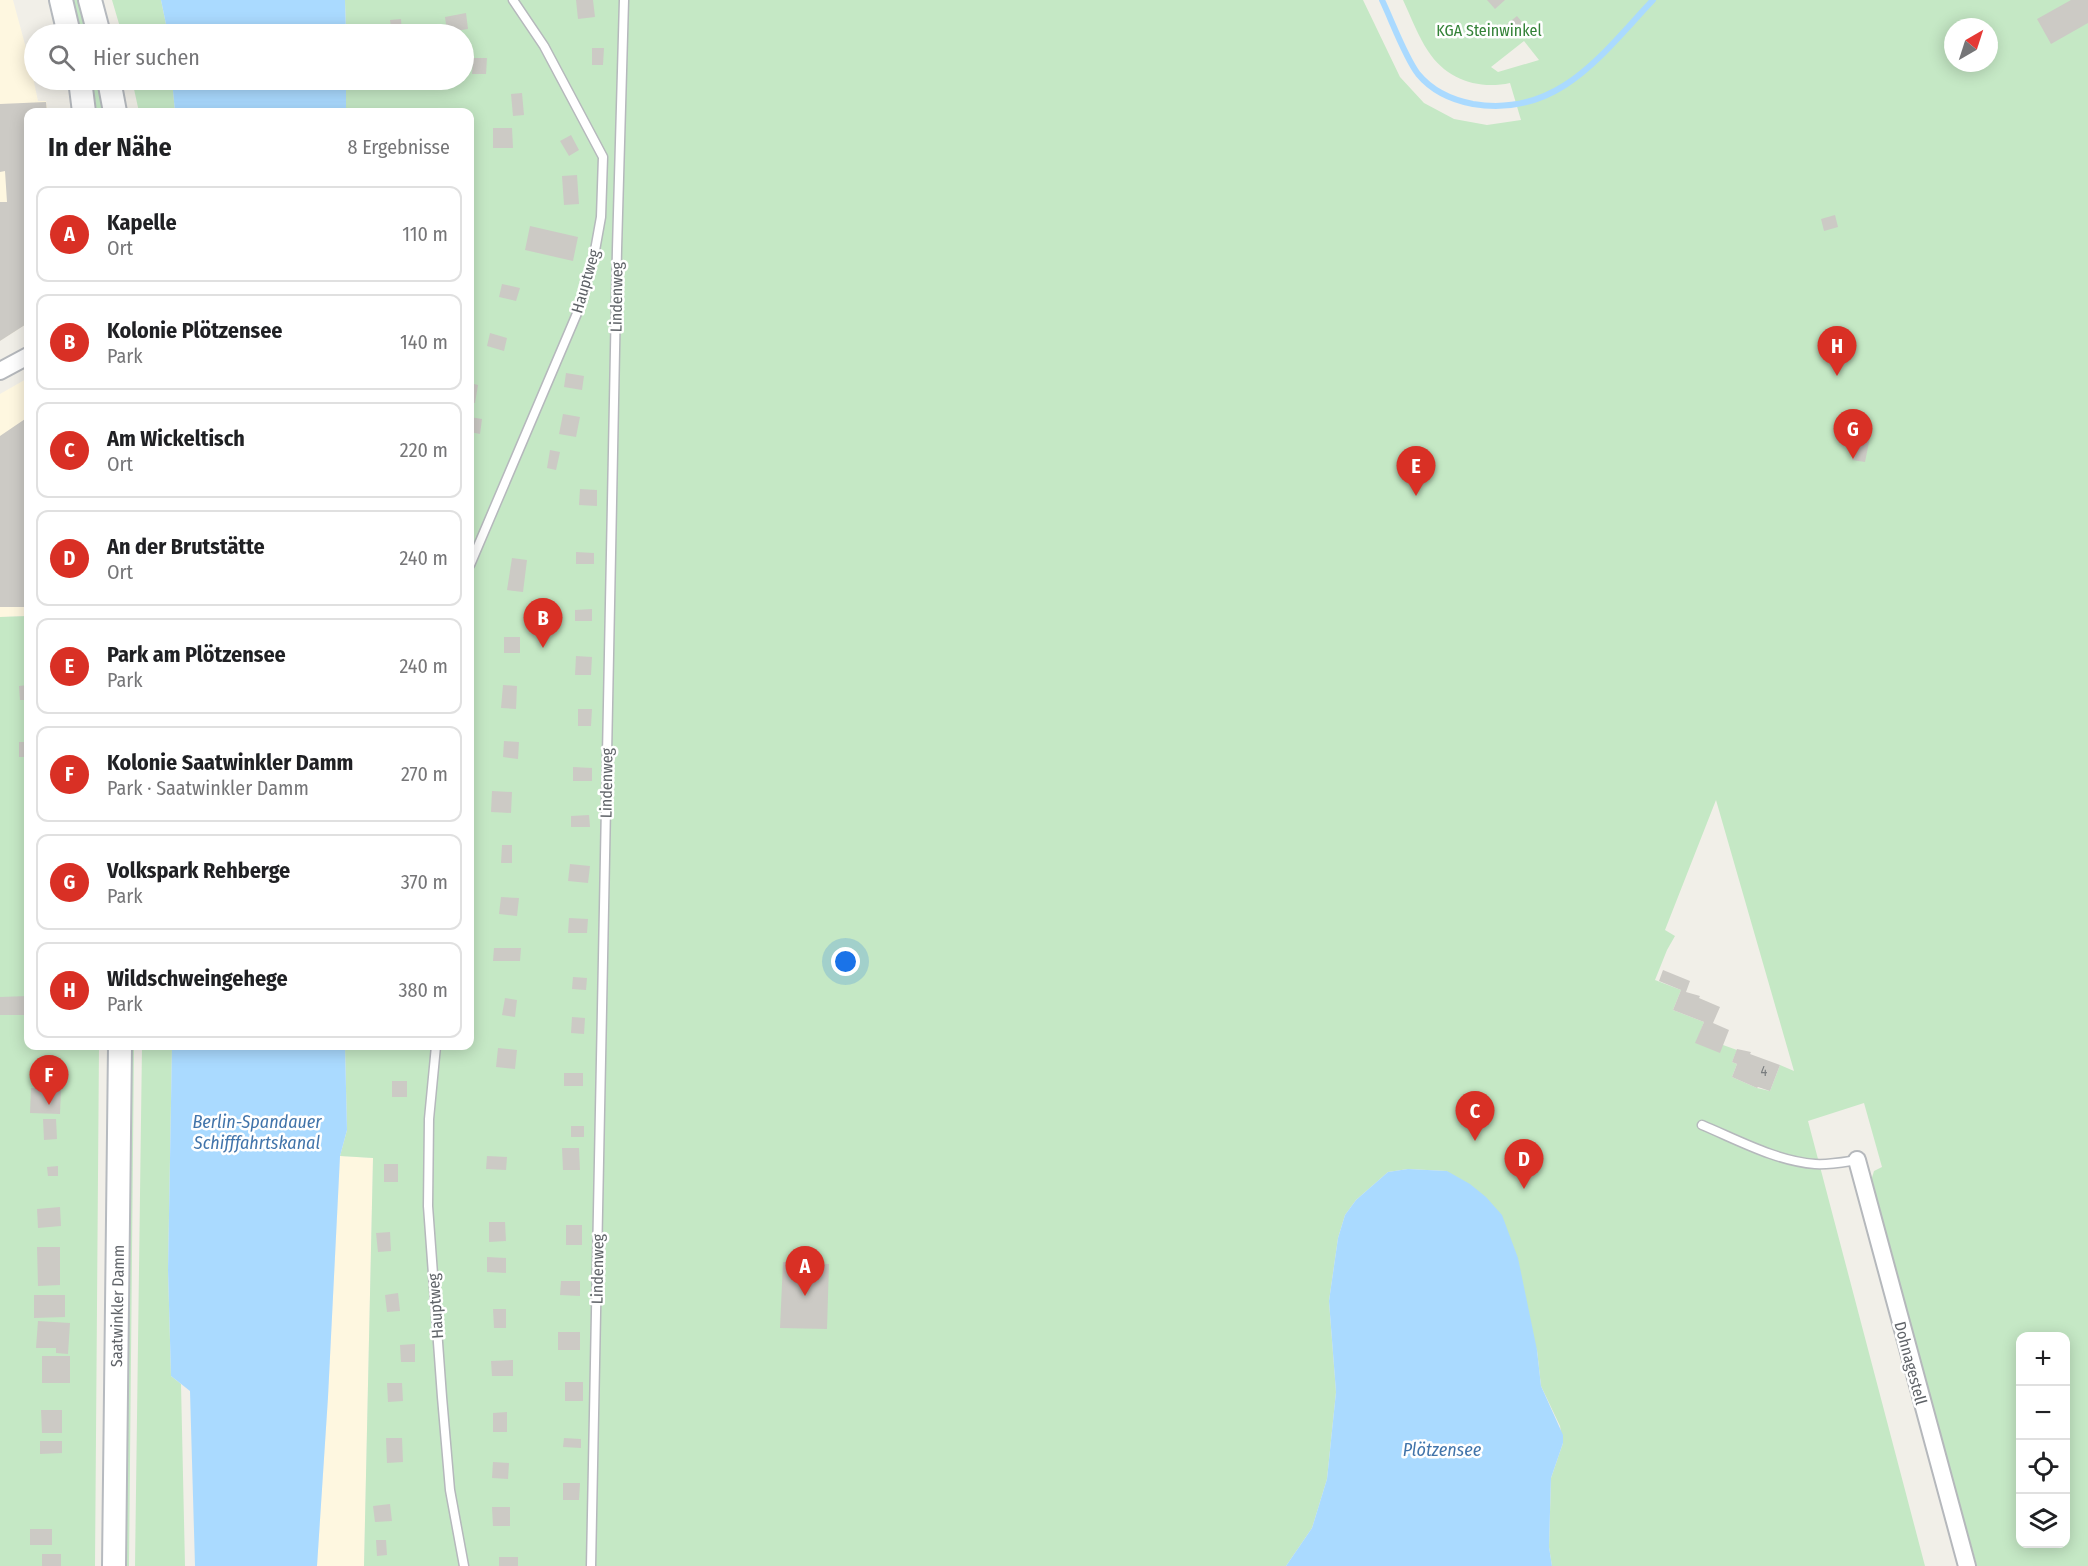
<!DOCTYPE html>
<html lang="de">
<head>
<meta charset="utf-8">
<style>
	:root { --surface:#fff; --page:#f6f6f6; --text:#202124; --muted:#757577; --line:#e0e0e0; --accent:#d93025 }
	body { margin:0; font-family:"Fira Sans Condensed",sans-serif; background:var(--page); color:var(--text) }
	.controls { position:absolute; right:18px; bottom:18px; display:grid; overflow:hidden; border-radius:12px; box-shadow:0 3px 15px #0003 }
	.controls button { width:54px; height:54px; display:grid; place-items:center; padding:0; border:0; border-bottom:2px solid var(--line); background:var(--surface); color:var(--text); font:30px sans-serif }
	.compass { position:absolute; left:1944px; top:18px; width:54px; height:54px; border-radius:50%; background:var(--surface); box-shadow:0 3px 15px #0003; rotate:39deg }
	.you { position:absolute; left:846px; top:962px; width:21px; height:21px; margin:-15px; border:4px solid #fff; border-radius:50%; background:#1a73e8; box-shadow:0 0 0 9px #1a73e833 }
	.badge { display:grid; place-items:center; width:39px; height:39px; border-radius:50%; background:var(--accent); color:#fff; font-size:20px; font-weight:700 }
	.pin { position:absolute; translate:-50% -50px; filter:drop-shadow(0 2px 3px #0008) }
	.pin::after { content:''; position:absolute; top:32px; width:21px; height:18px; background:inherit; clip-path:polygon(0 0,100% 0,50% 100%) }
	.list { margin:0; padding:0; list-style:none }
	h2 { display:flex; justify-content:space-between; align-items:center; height:78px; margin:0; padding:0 24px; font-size:26px }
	h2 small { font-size:20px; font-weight:400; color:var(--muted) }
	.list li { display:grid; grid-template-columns:39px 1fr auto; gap:18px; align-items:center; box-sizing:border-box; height:96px; margin:0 12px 12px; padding:0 12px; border:2px solid var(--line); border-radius:12px }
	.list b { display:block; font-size:22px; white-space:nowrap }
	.list p { margin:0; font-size:20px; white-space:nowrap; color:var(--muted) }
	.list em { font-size:20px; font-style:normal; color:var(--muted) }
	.icon { flex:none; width:33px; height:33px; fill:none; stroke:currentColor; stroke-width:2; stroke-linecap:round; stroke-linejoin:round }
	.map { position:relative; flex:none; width:2088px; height:1566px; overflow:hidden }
	.search { position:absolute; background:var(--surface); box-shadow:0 3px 15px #0003; left:24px; top:24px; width:450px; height:66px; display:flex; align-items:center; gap:15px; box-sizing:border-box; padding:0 21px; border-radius:33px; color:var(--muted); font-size:22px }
	.panel { position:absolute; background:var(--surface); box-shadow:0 3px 15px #0003; left:24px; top:108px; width:450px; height:942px; border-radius:12px }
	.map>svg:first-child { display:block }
	.commercial { fill:#fef7e0 }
	.green { fill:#c5e8c5; fill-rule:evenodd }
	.water { fill:#aadaff }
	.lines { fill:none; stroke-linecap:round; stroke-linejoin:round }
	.stream { stroke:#aadaff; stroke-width:6 }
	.building { fill:#cccac5 }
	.service-casing { stroke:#b5b8bc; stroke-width:11 }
	.minor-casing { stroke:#b5b8bc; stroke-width:20 }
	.secondary-casing { stroke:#b6babf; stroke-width:26 }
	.service { stroke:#fff; stroke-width:8 }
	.minor { stroke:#fff; stroke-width:16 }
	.secondary { stroke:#fff; stroke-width:22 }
	.labels { text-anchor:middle; stroke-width:5; stroke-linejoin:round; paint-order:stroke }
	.number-label { font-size:14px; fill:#7a7d7f }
	.park-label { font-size:16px; fill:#348238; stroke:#fff }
	.street-label { font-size:16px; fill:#5f6368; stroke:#fff }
	.water-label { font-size:18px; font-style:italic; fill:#4174aa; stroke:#fff }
</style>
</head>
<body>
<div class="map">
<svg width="2088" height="1566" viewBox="0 0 2088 1566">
	<rect width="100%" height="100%" fill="#f1efe8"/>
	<path class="commercial" d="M0 0H13L30 63 38 101H46L48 112H28V323L0 341Z
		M28 378V616L0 617V394Z
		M340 1156 373 1158 364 1566H317L328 1397Z"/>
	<path class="green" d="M73 0H79L89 34H82Z
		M112 0H161L168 34H122Z
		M345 0H1363L1400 77 1424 103 1454 119 1487 125 1521 120 1510 83C1478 90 1446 79 1428 51 1418 36 1411 17 1403 0H2088V1566H1977L1870 1184 1874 1171 1882 1167 1864 1103 1808 1121 1925 1566H1552L1549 1547 1551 1478 1563 1443 1560 1426 1541 1386 1537 1350 1447 1171 1408 1169 1388 1172 1356 1200 1345 1215 1338 1238 1329 1301 1336 1392 1327 1479 1312 1528 1286 1566H364L373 1158 340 1156 347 1130 345 1046H470V112H346V80H464V34H346ZM1953 27H1989V63H1953ZM1524 41 1539 60 1498 72 1491 67ZM1716 800 1794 1071 1780 1065 1770 1091 1757 1088 1732 1077 1737 1064 1732 1062 1737 1050 1723 1045 1696 1043 1704 1022 1673 1010 1681 990 1655 980 1667 950 1675 936 1665 930ZM2020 1336H2066V1544H2020Z
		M92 80H98L105 112H97Z
		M132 80H172L175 112H139Z
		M28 616V1046H99L95 1566H0V617Z
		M131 1046H134L129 1566H125Z
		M142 1046H172L168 1270 171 1376 181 1384 185 1566H135Z"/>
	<path class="water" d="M161 0H345L346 34H168Z
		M172 80H346V112H175Z
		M172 1046H345L347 1130 340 1156 328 1397 317 1566H195L190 1391 171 1376 168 1270Z
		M1408 1169 1447 1171 1470 1184 1486 1197 1502 1215 1518 1258 1537 1350 1541 1386 1563 1435V1443L1551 1478 1549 1547 1552 1566H1286L1312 1528 1327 1479 1336 1392 1329 1301 1338 1238 1345 1215 1356 1200 1388 1172Z"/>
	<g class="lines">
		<path class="stream" d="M1382 0C1392 21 1405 57 1418 74 1432 91 1452 100 1473 104 1558 118 1601 55 1653 0"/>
	</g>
	<path class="building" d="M576 0H593L595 17 578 19Z
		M1487 0H1505L1495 9Z
		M2071 0H2088V23L2051 44 2037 19Z
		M466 13 468 29 447 32 445 17Z
		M1517 16 1528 29 1518 37 1507 24Z
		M401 19 402 34H392L390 20Z
		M592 48H604L603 65H592Z
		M473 58H487L486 74H472Z
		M522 93 524 115 513 116 511 94Z
		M46 102 47 112H28V323L0 341V202H7L5 171 0 172V104Z
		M493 128H512L513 148H493Z
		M571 135 579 150 569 156 560 141Z
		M577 175 579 204 564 205 562 176Z
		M1835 215 1838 227 1824 231 1821 219Z
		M530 226 578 237 573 261 525 250Z
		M502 284 520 288 516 301 499 297Z
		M490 333 507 338 504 351 487 346Z
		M566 373 584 376 582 390 564 387Z
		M470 383 478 385 475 403 470 402Z
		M563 414 580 417 576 437 559 434Z
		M28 417V607H0V436Z
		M470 417 482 419 480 434 470 432Z
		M1857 435 1870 437 1865 462 1852 460Z
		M550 450 560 452 556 470 547 468Z
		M580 489 597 490V506L579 505Z
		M576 552 594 553V564H576Z
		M512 558 527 560 523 592 507 590Z
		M592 609V621H575V610Z
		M504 637H520V653H504Z
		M576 656 592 657 591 675H575Z
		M28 685V700H20L19 686Z
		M503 685 517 686 516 709 501 708Z
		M24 709H28V731H24Z
		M578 709H592L591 726H578Z
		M504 741 519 742 518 759 503 757Z
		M19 742H28V757H19Z
		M573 767 592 768V781H573Z
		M492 791 512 792 511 813 491 812Z
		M589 815 590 827H571V816Z
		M26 838 28 839V862H25Z
		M502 845H512V863H501Z
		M570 864 590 866 588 883 568 881Z
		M501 897 519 898 517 916 499 914Z
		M26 905H28V921H26Z
		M569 918 588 919 587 933H568Z
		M494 948H521L520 961H493Z
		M24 961H28V976H24Z
		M1663 970 1690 981 1686 992 1700 996 1699 998 1720 1007 1713 1023 1729 1030 1720 1053 1695 1043 1704 1022 1673 1010 1681 990 1659 981Z
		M573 977 587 978 586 990 572 989Z
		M28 996V1015H0V997Z
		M505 998 517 1000 515 1017 502 1015Z
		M572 1017 585 1018 584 1034 571 1033Z
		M410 1046H424V1049L410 1047Z
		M498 1048 517 1050 515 1069 496 1067Z
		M1737 1049 1751 1052 1750 1054 1780 1065 1770 1091 1758 1087 1757 1088 1732 1077 1737 1064 1732 1062Z
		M564 1073H583V1086H564Z
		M392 1081H407V1097H392Z
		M31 1088 61 1089 60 1114 30 1113Z
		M43 1119H56L57 1139 44 1140Z
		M571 1126H584V1137H571Z
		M562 1148H579L580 1170H563Z
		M487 1156 507 1157 506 1170 486 1169Z
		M384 1164H398V1182H384Z
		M58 1166V1176H48L47 1167Z
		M60 1207 61 1226 38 1228 37 1209Z
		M489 1222H505L506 1241 489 1242Z
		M566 1225H582V1245H566Z
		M390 1232 391 1251 378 1252 376 1233Z
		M37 1247H60V1285L38 1286Z
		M487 1257 506 1258V1273L487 1272Z
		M783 1262 829 1264 827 1329 780 1328Z
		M561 1281H580V1296L560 1295Z
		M398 1293 400 1311 387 1312 385 1295Z
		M34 1295H65V1317L34 1318Z
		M493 1309H506V1328H494Z
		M38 1321 70 1323 68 1354 56 1353V1348H36Z
		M558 1332H580V1350H558Z
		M415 1344V1362H401L400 1345Z
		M42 1356H70V1383H42Z
		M513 1360V1376H492L491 1361Z
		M565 1382H583V1401H565Z
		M387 1383H402L403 1401 388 1402Z
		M41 1410H62V1433H42Z
		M507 1412V1432H493V1413Z
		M386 1438H402L403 1462 387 1463Z
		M564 1438 581 1439V1448L563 1447Z
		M40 1441H62V1453L40 1454Z
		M493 1462 509 1463 508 1479 492 1478Z
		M563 1483H580L579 1500H563Z
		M390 1504 392 1521 375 1522 373 1506Z
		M492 1507H510V1526H493Z
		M30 1529H52V1545H30Z
		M376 1540H386L387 1555 377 1556Z
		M42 1554H61V1566H42Z
		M499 1557H518V1566H499Z"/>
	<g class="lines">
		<defs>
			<path id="service" d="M470 565 578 311 594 256 601 217 603 157 544 46 513 0
				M436 1046 429 1119 428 1206 442 1397 450 1490 464 1566
				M1702 1125C1738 1140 1776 1161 1815 1164 1829 1165 1844 1162 1857 1160
				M591 1566 617 249 624 0"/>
			<path id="minor" d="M0 371 28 356
				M1857 1160 1967 1566"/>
			<path id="secondary" d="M61 0 69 34
				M90 0 99 34
				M80 80 84 112
				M109 80 115 112
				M114 1566 120 1046"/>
		</defs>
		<use href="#service" class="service-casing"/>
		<use href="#minor" class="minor-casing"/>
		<use href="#secondary" class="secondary-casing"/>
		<use href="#service" class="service"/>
		<use href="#minor" class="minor"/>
		<use href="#secondary" class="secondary"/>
	</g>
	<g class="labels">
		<g class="number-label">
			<text x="1764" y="1076">4</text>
		</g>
		<g class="park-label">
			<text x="1489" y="36">KGA Steinwinkel</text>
		</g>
		<g class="street-label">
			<text transform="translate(585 281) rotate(-74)" y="6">Hauptweg</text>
			<text transform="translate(616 297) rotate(-89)" y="6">Lindenweg</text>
			<text transform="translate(606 783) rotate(-89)" y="6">Lindenweg</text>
			<text transform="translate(597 1269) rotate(-89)" y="6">Lindenweg</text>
			<text transform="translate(117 1306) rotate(-89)" y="6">Saatwinkler Damm</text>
			<text transform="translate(435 1306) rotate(-94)" y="6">Hauptweg</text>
			<text transform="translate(1911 1363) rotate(75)" y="6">Dohnagestell</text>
		</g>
		<g class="water-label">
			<text x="257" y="1128">Berlin-Spandauer<tspan x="257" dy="21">Schifffahrtskanal</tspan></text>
			<text x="1442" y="1456">Plötzensee</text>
		</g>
	</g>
</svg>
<div class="controls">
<button>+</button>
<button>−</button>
<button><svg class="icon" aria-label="locate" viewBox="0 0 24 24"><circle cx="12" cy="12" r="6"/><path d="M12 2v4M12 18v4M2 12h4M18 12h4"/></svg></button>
<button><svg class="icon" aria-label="layers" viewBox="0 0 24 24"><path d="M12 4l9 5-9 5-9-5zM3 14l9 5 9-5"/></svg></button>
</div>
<svg class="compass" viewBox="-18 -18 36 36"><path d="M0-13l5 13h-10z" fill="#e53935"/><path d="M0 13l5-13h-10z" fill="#757577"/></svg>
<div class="you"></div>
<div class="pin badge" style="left:805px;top:1296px">A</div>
<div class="pin badge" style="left:543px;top:648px">B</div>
<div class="pin badge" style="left:1475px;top:1141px">C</div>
<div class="pin badge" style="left:1524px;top:1189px">D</div>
<div class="pin badge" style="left:1416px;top:496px">E</div>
<div class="pin badge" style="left:49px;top:1105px">F</div>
<div class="pin badge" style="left:1853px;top:459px">G</div>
<div class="pin badge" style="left:1837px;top:376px">H</div>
<div class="search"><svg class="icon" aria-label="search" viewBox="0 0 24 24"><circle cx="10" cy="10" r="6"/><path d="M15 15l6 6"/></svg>Hier suchen</div>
<section class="panel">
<h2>In der Nähe<small>8 Ergebnisse</small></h2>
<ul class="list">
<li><span class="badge">A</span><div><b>Kapelle</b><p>Ort</p></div><em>110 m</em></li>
<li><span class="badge">B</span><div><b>Kolonie Plötzensee</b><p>Park</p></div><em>140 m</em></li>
<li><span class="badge">C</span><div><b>Am Wickeltisch</b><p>Ort</p></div><em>220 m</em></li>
<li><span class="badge">D</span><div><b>An der Brutstätte</b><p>Ort</p></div><em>240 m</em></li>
<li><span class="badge">E</span><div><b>Park am Plötzensee</b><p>Park</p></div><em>240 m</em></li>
<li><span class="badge">F</span><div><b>Kolonie Saatwinkler Damm</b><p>Park · Saatwinkler Damm</p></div><em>270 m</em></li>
<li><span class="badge">G</span><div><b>Volkspark Rehberge</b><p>Park</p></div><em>370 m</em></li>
<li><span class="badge">H</span><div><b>Wildschweingehege</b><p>Park</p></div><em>380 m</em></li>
</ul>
</section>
</div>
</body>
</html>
